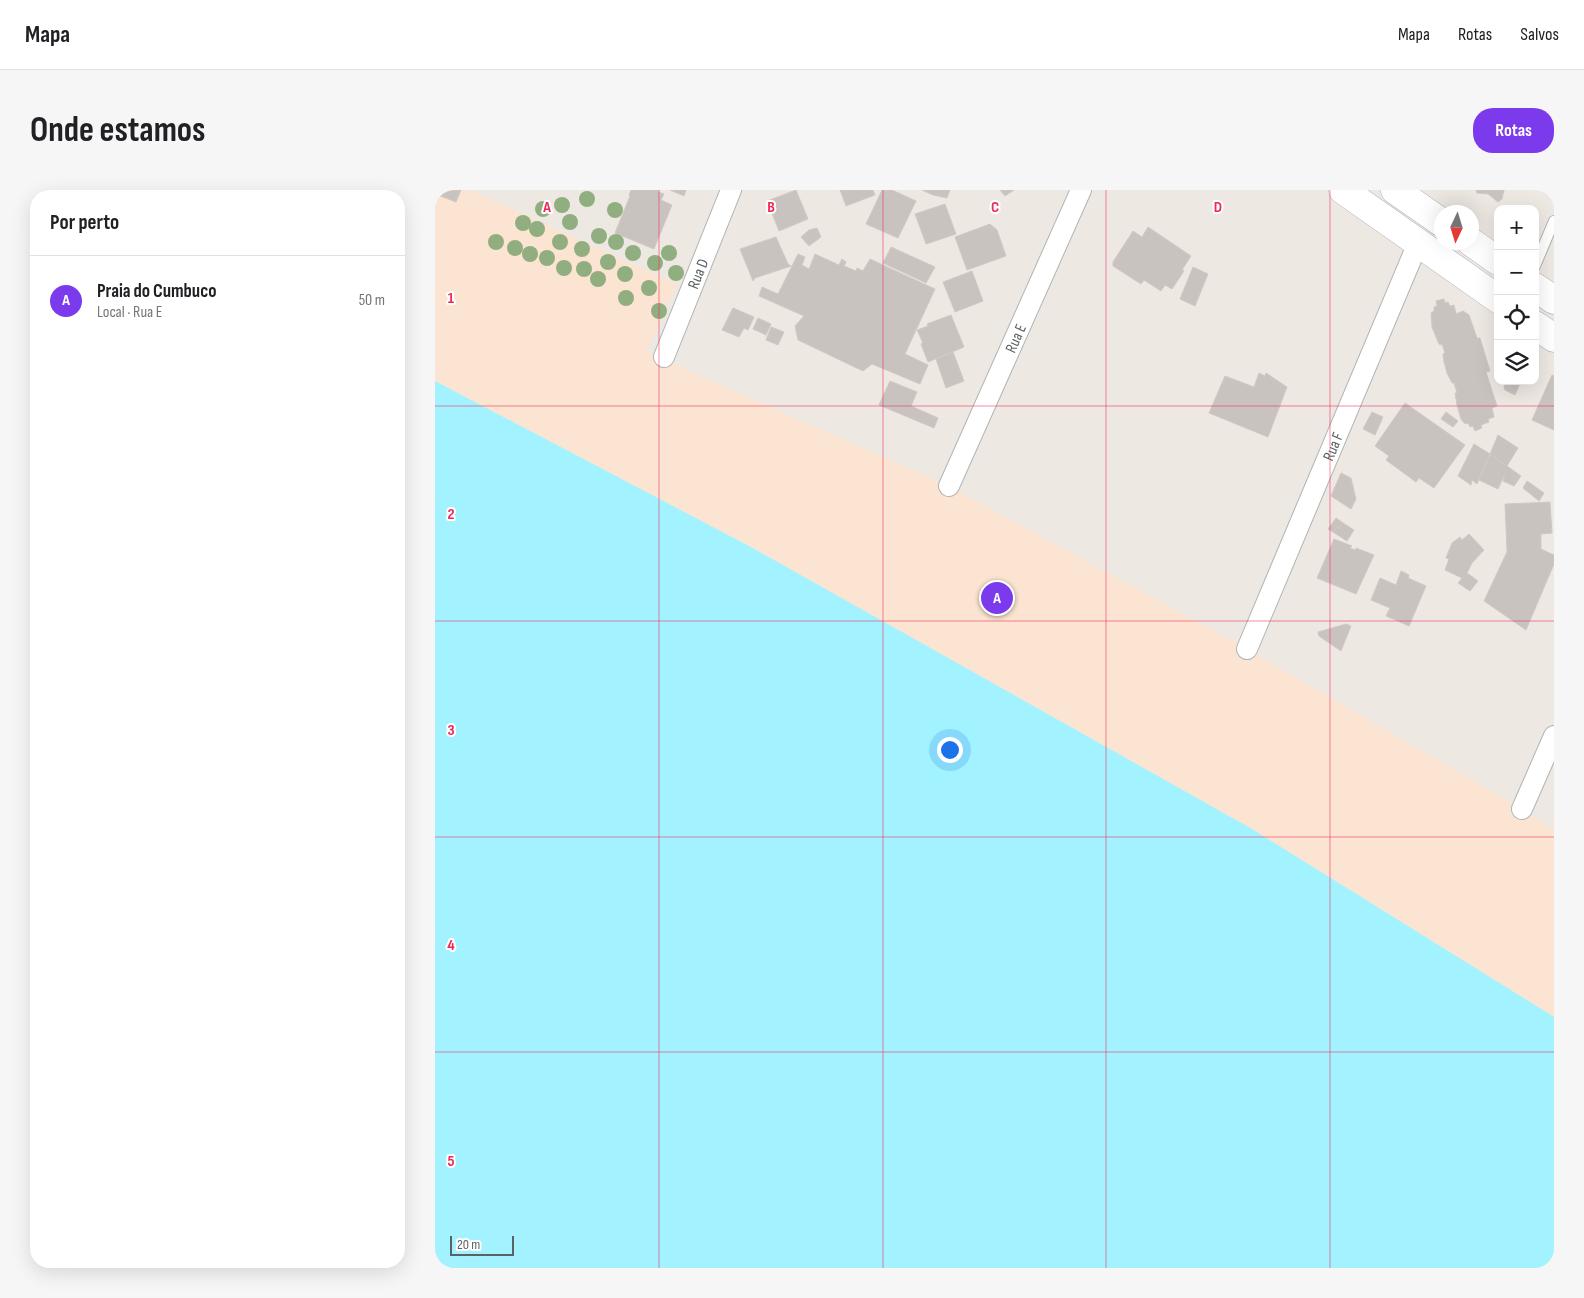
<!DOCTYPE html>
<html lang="pt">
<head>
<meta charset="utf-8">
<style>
	:root { --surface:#fff; --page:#f6f6f6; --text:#202124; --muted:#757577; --line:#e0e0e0; --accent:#7c3aed }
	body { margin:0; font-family:"Sofia Sans Condensed",sans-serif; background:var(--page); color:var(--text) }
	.controls { position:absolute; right:15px; top:15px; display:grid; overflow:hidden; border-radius:10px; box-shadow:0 5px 20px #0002 }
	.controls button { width:45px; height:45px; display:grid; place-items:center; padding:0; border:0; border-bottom:1px solid var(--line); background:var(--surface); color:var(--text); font:25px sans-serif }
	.compass { position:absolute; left:999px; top:15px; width:45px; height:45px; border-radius:50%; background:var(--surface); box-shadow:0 5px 20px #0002; rotate:184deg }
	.scale { position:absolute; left:15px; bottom:12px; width:64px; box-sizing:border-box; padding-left:5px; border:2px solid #5b6264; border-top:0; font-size:14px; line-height:18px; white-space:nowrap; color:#5b6264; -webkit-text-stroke:4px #fff; paint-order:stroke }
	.you { position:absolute; left:514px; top:559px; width:18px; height:18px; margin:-12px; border:4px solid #fff; border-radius:50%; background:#1a73e8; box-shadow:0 0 0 8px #1a73e833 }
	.badge { display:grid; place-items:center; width:32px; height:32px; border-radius:50%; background:var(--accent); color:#fff; font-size:16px; font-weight:700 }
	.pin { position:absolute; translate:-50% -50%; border:2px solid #fff; box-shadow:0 1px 5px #0006 }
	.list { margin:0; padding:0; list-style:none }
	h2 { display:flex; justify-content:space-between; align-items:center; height:65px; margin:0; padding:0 20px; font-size:21px }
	h2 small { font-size:16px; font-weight:400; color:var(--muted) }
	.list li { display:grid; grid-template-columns:32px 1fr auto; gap:15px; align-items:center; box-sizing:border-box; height:90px; padding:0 20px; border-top:1px solid var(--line) }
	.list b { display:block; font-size:19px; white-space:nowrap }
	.list p { margin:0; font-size:16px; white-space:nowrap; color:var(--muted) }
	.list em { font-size:16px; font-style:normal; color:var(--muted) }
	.icon { flex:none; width:28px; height:28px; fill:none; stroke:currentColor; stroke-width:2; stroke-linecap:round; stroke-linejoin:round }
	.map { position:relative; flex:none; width:1119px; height:1078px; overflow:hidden; border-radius:20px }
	header { display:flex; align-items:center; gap:30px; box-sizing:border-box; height:70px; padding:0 25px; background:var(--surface); border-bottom:1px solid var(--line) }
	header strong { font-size:24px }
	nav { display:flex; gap:28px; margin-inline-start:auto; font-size:18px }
	.intro { display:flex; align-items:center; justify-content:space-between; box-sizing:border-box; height:120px; padding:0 30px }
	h1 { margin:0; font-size:35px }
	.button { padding:12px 22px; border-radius:20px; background:var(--accent); color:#fff; font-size:18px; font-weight:700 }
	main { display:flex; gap:30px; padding:0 30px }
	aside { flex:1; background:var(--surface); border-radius:20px; box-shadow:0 5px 20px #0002 }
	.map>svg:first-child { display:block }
	.sand { fill:#fbe4d1 }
	.water { fill:#a2f3ff }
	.building { fill:#c9c3c0; stroke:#d3c8c1 }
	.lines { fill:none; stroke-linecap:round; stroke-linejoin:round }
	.lane-casing { stroke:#afb4b6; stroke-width:12 }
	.street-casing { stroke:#afb4b6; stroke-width:22 }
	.secondary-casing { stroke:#aeb4b7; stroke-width:29 }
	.lane { stroke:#fff; stroke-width:10 }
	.street { stroke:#fff; stroke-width:20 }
	.secondary { stroke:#fff; stroke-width:28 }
	.tree { fill:#91ae81 }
	.grid { fill:none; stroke:#ee2957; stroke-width:1; stroke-opacity:0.55 }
	.labels { text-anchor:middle; stroke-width:4; stroke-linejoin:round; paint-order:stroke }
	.street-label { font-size:16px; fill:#5b6264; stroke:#fff }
	.grid-label { font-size:16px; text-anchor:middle; font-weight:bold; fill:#ee2957; stroke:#fff; stroke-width:4; stroke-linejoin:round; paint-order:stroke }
</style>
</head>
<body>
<header>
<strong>Mapa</strong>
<nav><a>Mapa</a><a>Rotas</a><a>Salvos</a></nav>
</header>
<div class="intro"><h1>Onde estamos</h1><a class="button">Rotas</a></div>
<main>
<aside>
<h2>Por perto<small></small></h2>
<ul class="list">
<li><span class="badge">A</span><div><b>Praia do Cumbuco</b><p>Local · Rua E</p></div><em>50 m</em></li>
</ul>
</aside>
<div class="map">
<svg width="1119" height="1078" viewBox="0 0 1119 1078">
	<rect width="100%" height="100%" fill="#eee8e3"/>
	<path class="sand" d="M0 0H35L242 94 211 162 229 167 247 178 514 296 812 459 1087 619 1119 640V827L817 639 314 356 0 191Z"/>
	<path class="water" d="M0 191 314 356 817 639 1119 827V1078H0Z"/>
	<path class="building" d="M1 0H26L21 12 0 4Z
		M196 0H224L223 2 229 4 226 10 237 15 219 59 180 43 195 6 194 5Z
		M235 0H251L249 6Z
		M361 0 373 29 344 41 332 11Z
		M405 0H438L440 5 411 16Z
		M447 0H457L481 11 463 48 431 34Z
		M487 0H515L512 8 498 5Z
		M565 0H579L570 6Z
		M1041 0H1069L1067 9 1063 12 1053 4 1042 3Z
		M510 14 521 44 491 54 480 24Z
		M555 34 562 40 571 66 532 80 520 47Z
		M713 37 756 66 747 80 749 81 737 99 730 95 726 101 709 90 706 94 678 76V72L698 41 707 47Z
		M382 38 386 47 374 56 366 47 374 40Z
		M341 47 353 74 356 76 320 88 318 91 305 59Z
		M456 57 500 77 491 93 448 73Z
		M363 64 370 67 367 75 374 79 380 64 404 75 407 69 411 72 409 76 421 81 422 78 428 81 435 69 500 99 470 164 493 175 485 194 437 174 428 181 363 150 360 136 369 126 324 106 327 97 343 104Z
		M758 77 773 84 760 116 745 109Z
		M537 81 548 111 520 122 508 92Z
		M1009 109 1010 113 1013 112 1015 116 1019 115 1021 124 1028 121 1034 125 1042 148H1045L1055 181 1051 182 1062 216 1057 218 1059 227 1053 229 1054 232 1046 235 1047 238 1040 241 1038 236 1035 237 1034 234 1029 233 1026 229 1022 215 1020 203H1022L1019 193H1017L1012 183 1009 172 1008 164 1010 163 1007 154 1005 155 1003 152 997 137 996 123 999 121V117L1002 116 1001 111Z
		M298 118 319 127 313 140 309 138 304 147 287 140Z
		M516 125 529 157 493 172 486 154 488 153 482 140 493 136 492 134Z
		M323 128 336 134 331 145 318 139Z
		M336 137 349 142 343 155 331 150Z
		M518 162 529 191 511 198 501 169Z
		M824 183 830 186 831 183 852 197 833 247 774 223 790 186 819 197Z
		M1117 185 1119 186V240L1097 230Z
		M455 191 482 202 476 216 503 228 499 238 444 215Z
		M1071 191H1086L1080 205 1070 200 1069 197Z
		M970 213 1030 255 999 298 984 288 981 292 951 270 954 266 940 256Z
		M937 222 948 227 940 245 928 239Z
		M1011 222 1023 231 1018 237 1006 229Z
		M1063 245 1083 258 1072 276 1055 264Z
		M1039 254 1055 264 1042 294 1037 290 1036 295 1023 286Z
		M1055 264 1086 286 1079 296 1068 291 1070 286H1069L1063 299 1044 290Z
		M906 283 916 288 921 309 916 319 896 306Z
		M1092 291 1109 303 1104 311 1088 298Z
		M1115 312 1117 343 1106 344V359L1119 365V374L1091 440 1049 411 1072 362 1070 314Z
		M901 328 908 333 904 338 902 337 898 342 893 339Z
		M908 333 919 340 912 351 898 342 902 337 904 338Z
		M1034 344 1049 360 1037 373 1032 383 1043 391 1035 401 1023 393 1027 388 1010 380 1014 369 1011 368 1017 353 1025 347 1027 350Z
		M899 349 917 356 915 358 920 360 921 358 939 365 921 404 882 388Z
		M966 381 974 385 973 388 991 396 974 436 951 426 955 418 936 410 945 388 961 395Z
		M911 434 916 436 906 461 884 446 883 442Z"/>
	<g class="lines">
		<defs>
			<path id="lane" d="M1100 76 1119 31"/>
			<g id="street">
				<path id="s1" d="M229 167 296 0"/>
				<path id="s2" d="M514 296 646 0"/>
				<path id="s3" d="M812 459 983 53"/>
				<path d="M1087 619 1119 546"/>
			</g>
			<path id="secondary" d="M908 0 1063 109
				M960 0 1006 32
				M1036 52 1063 71
				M1100 97 1119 110
				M1100 135 1119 148"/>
		</defs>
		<use href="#lane" class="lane-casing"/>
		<use href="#street" class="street-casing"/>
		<use href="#secondary" class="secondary-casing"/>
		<use href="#lane" class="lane"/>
		<use href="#street" class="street"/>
		<use href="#secondary" class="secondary"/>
	</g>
	<g class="tree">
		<circle cx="152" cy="9" r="8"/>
		<circle cx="127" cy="15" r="8"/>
		<circle cx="108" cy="19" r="8"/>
		<circle cx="180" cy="20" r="8"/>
		<circle cx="135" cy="32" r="8"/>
		<circle cx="88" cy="33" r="8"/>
		<circle cx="102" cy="39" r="8"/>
		<circle cx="164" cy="46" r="8"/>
		<circle cx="61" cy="52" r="8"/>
		<circle cx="125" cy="52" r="8"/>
		<circle cx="181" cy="52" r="8"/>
		<circle cx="80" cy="58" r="8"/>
		<circle cx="147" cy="59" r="8"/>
		<circle cx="198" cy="63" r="8"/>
		<circle cx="234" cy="63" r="8"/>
		<circle cx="95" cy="64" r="8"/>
		<circle cx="112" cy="68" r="8"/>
		<circle cx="173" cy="72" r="8"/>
		<circle cx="220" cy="73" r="8"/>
		<circle cx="129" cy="78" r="8"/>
		<circle cx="149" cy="79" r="8"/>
		<circle cx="241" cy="83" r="8"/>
		<circle cx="190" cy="84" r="8"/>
		<circle cx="163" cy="89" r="8"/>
		<circle cx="214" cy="98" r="8"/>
		<circle cx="191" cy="108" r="8"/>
		<circle cx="224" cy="121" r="8"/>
	</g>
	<path class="grid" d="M224 0V1078M448 0V1078M671 0V1078M895 0V1078M0 216H1119M0 431H1119M0 647H1119M0 862H1119"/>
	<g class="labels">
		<g class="street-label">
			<text dy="6" stroke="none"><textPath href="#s1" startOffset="90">Rua D</textPath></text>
			<text dy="6" stroke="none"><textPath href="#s2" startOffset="162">Rua E</textPath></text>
			<text dy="6" stroke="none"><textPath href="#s3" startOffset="220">Rua F</textPath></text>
		</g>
	</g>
	<g class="grid-label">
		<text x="112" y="22">A</text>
		<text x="336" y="22">B</text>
		<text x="560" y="22">C</text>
		<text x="783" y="22">D</text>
		<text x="16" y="113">1</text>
		<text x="16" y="329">2</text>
		<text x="16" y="545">3</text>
		<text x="16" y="760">4</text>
		<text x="16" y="976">5</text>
	</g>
</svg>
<div class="controls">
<button>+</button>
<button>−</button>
<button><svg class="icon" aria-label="locate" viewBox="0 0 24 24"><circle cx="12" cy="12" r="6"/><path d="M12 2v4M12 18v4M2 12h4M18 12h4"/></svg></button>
<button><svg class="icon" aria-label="layers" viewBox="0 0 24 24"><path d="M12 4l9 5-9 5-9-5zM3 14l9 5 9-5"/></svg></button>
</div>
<svg class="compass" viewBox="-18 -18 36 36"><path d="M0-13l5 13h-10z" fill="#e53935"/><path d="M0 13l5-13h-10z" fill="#757577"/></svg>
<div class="scale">20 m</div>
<div class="you"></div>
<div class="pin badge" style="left:562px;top:408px">A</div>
</div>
</main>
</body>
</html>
